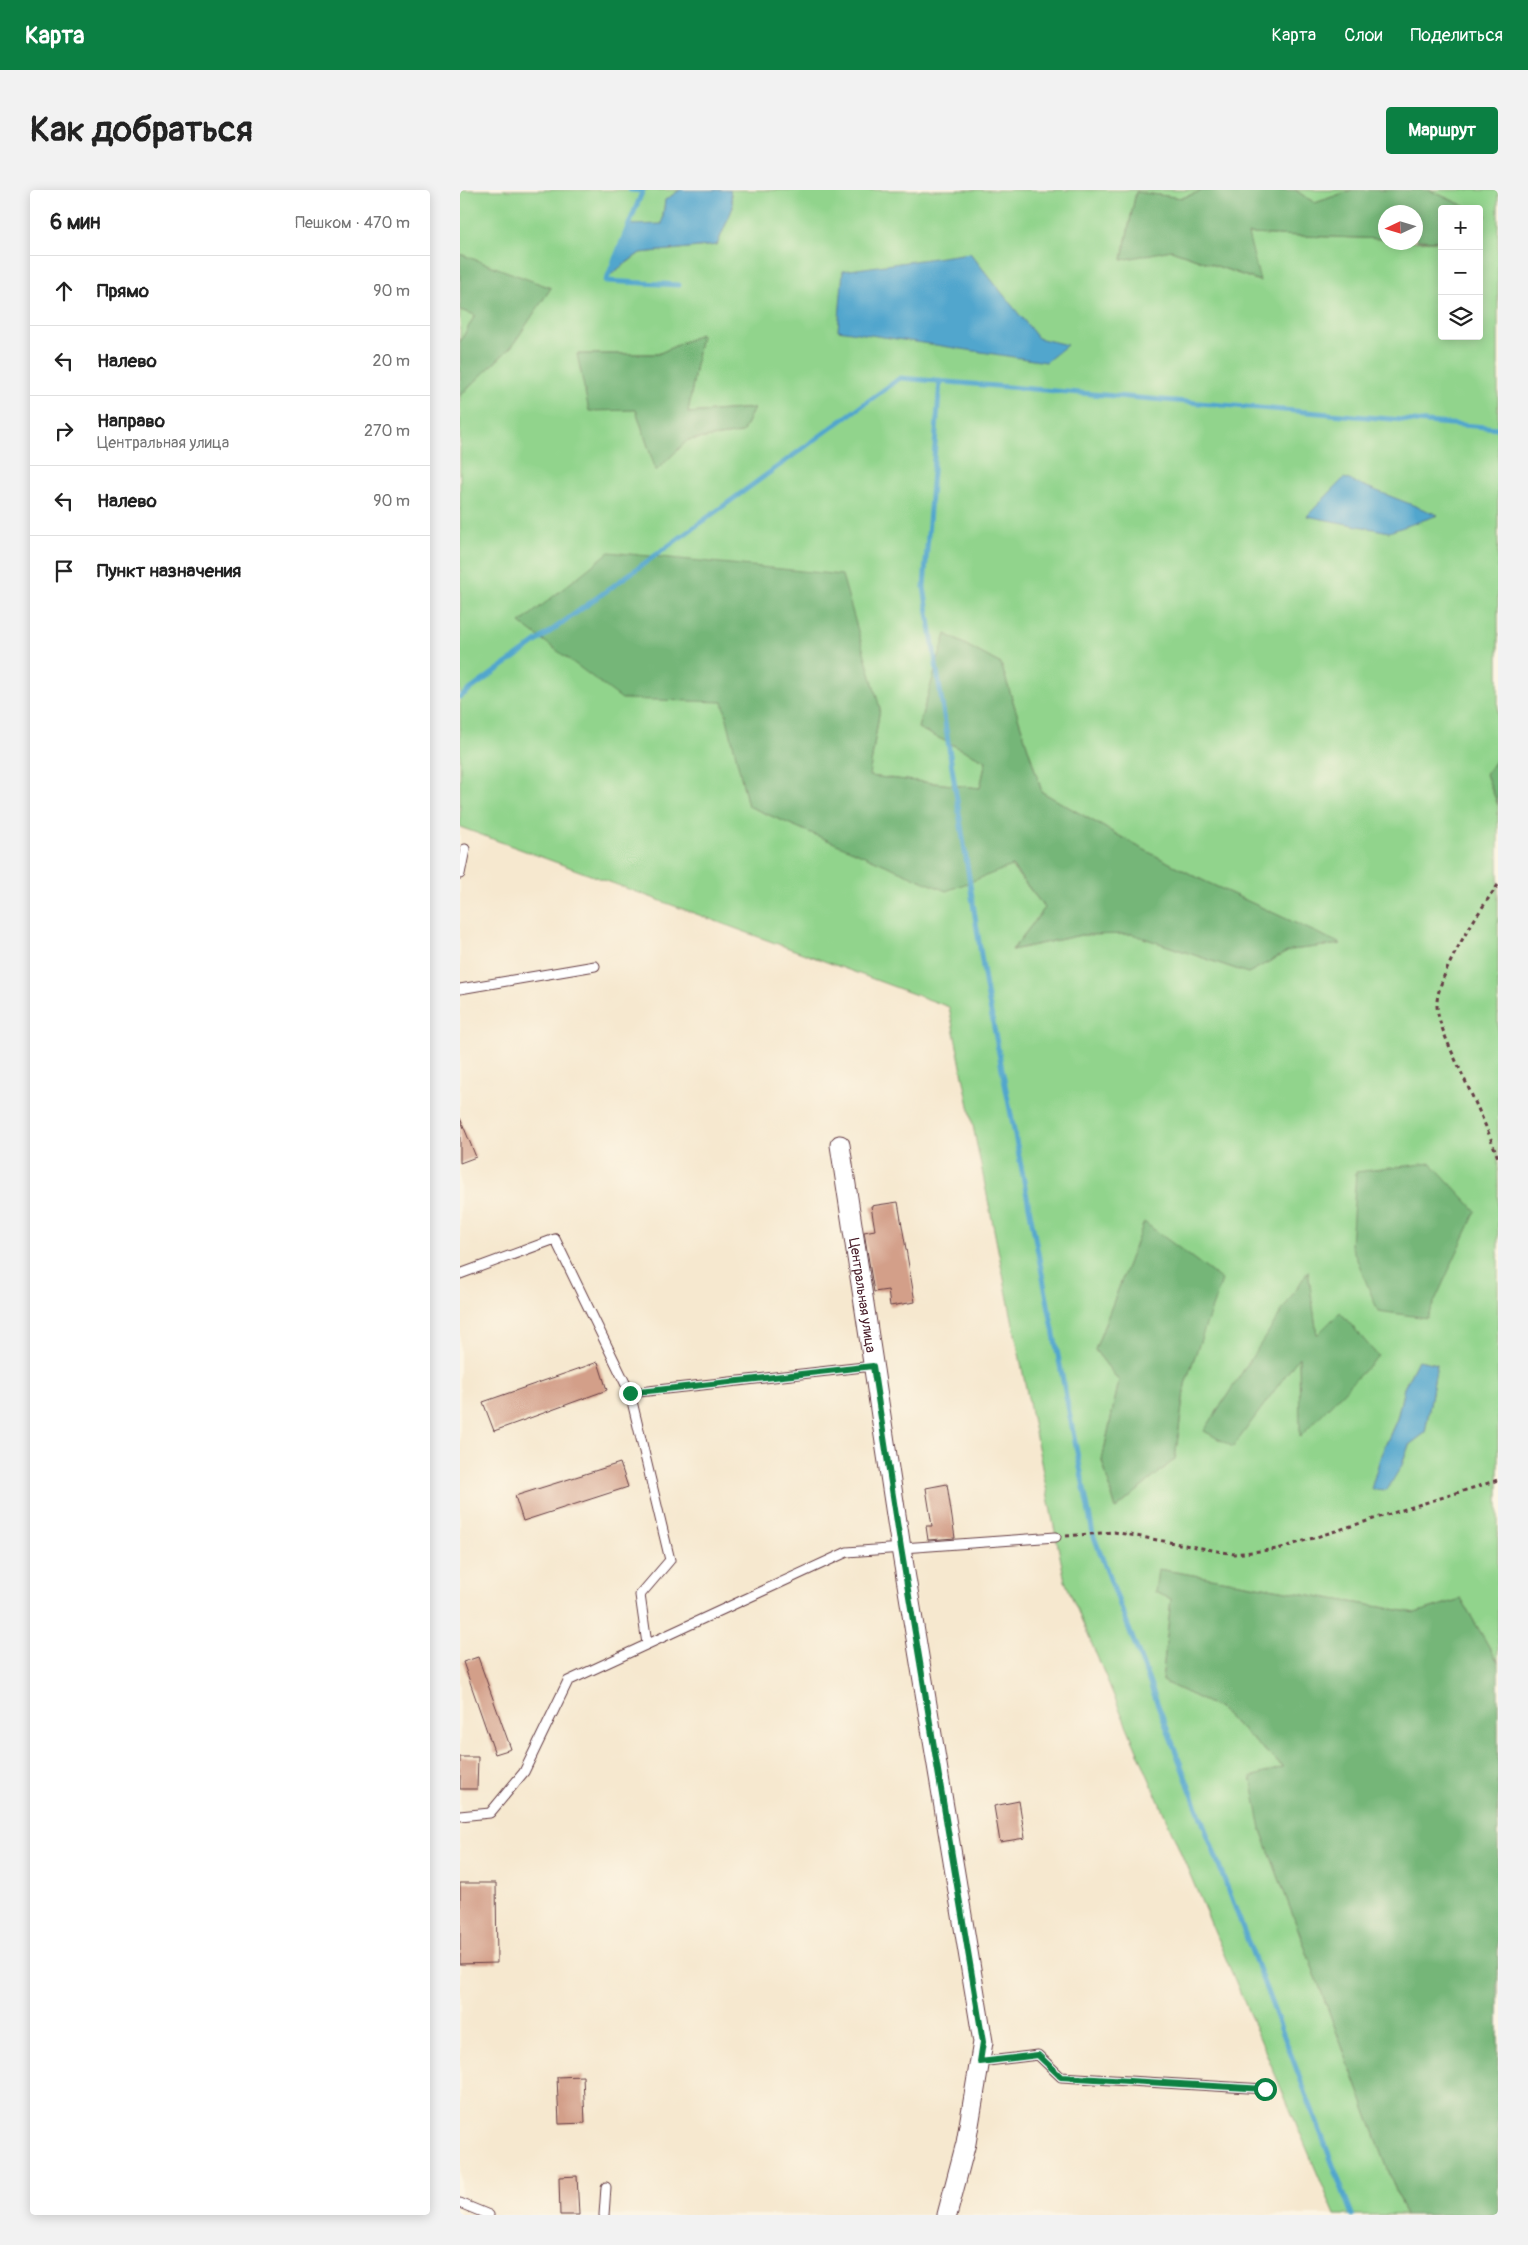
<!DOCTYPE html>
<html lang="ru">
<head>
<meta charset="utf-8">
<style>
	:root { --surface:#fff; --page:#f2f2f2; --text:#222; --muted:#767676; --line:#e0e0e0; --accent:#0b8043 }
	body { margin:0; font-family:Pangolin,sans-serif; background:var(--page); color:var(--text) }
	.controls { position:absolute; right:15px; top:15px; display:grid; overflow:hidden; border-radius:5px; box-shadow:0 2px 12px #0003 }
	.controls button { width:45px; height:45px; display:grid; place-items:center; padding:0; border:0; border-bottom:1px solid var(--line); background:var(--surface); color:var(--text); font:25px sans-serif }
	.compass { position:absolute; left:918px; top:15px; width:45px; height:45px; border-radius:50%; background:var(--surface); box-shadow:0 2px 12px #0003; rotate:266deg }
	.stop { position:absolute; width:15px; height:15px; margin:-11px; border:4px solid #0b8043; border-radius:50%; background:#fff }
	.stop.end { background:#0b8043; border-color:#fff; box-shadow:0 1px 5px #0008 }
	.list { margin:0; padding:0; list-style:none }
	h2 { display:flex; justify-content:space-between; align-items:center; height:65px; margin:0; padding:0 20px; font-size:21px }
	h2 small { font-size:16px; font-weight:400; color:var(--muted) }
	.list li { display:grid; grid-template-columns:32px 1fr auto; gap:15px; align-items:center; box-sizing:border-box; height:70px; padding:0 20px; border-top:1px solid var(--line) }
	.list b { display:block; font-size:19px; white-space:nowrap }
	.list p { margin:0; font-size:16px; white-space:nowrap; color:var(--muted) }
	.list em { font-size:16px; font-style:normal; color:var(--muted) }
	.icon { flex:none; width:28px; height:28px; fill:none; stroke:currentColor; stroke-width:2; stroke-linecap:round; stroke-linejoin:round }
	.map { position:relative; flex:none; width:1038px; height:2025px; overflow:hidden; border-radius:5px }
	header { display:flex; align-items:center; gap:30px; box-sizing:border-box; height:70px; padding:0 25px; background:var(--accent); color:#fff }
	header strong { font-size:24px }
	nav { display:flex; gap:28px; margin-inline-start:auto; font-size:18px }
	.intro { display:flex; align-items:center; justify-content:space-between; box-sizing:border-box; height:120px; padding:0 30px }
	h1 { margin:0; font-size:35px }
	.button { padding:12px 22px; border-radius:5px; background:var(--accent); color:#fff; font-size:18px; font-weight:700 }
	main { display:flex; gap:30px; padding:0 30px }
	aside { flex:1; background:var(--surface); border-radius:5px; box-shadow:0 2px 12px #0003 }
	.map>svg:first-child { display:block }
	.green { fill:#91d48c; stroke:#6e7a5c; fill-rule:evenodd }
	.forest { fill:#74b678; stroke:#5f6a52 }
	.water { fill:#51a6cd; stroke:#4e627c }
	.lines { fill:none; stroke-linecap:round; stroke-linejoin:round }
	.stream { stroke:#51a6cd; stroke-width:5 }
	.building { fill:#d39f89 }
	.lane-casing { stroke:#643d44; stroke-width:11 }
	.street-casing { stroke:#643d44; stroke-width:21 }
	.path { stroke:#643d44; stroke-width:3; stroke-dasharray:4 4; stroke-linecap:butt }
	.lane { stroke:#fff; stroke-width:9 }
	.street { stroke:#fff; stroke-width:19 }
	.route { stroke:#0b8043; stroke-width:6 }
	.labels { text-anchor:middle; stroke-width:4.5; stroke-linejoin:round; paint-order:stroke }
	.street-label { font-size:14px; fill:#4a1f2b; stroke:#fcf5e5 }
</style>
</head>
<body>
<header>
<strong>Карта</strong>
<nav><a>Карта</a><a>Слои</a><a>Поделиться</a></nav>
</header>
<div class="intro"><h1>Как добраться</h1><a class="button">Маршрут</a></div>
<main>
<aside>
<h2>6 мин<small>Пешком · 470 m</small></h2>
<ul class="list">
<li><svg class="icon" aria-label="ahead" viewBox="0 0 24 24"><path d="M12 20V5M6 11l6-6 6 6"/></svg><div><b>Прямо</b></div><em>90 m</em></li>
<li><svg class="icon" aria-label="left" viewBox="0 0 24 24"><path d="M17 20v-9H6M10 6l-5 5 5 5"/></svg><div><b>Налево</b></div><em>20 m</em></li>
<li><svg class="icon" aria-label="right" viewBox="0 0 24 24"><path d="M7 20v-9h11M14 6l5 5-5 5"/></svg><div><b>Направо</b><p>Центральная улица</p></div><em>270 m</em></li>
<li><svg class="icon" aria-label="left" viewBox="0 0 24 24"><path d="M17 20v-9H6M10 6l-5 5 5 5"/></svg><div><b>Налево</b></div><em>90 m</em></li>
<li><svg class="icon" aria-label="arrive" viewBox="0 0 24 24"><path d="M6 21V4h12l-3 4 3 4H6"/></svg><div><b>Пункт назначения</b></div></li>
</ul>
</aside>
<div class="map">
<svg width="1038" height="2025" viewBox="0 0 1038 2025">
	<rect width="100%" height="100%" fill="#fcf5e5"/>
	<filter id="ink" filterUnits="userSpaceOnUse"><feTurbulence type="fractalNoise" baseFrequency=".02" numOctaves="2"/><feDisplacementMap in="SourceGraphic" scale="10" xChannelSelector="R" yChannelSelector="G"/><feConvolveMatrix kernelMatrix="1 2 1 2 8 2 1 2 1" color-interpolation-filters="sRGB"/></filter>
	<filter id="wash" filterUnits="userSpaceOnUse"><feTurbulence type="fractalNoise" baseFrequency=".0096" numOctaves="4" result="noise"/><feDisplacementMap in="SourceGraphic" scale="20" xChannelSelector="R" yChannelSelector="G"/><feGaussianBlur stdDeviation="1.12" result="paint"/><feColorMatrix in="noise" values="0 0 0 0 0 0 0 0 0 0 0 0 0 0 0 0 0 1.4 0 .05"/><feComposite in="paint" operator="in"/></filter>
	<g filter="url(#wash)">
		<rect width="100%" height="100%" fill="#f6e8cf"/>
		<path class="green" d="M0 0H220L205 10 202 34 152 84 180 63 257 55 273 17 270 0H744L722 8 676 2 662 69 711 60 799 91 787 44 925 49 926 52 982 51V146H1019V32L1027 26 1019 22V19H1011L969 0H1038V566L1026 584 1038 615V1472L1001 1409 955 1423 698 1379 711 1409 702 1491 757 1517 823 1577 801 1640 945 2025H875L605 1391 489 817 0 637V206L52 156 90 99 0 64ZM510 63 578 149 606 155 378 139ZM241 144 228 223 294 218 282 243 228 250 196 280 176 220 117 164H198ZM486 445 541 474 582 602 677 656 742 690 880 754 831 760 788 783 672 744 621 745 552 760 585 718 551 676 486 700 288 616 264 512 420 518 409 586 520 598 526 571 458 538ZM684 1033 761 1090 725 1194 715 1269 656 1319 642 1270 659 1191 635 1160ZM848 1082 857 1145 841 1246 839 1166ZM958 1170 977 1174 965 1243 949 1255 942 1275 912 1299 921 1265 937 1229 944 1198Z
			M835 0H892L855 13Z
			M0 120 16 124 0 152Z"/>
		<path class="forest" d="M744 0H835L855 13 892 0H969L1011 19H982V51L956 50V22H926L925 49 788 44 800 91 711 60 662 70 676 2 722 8Z
			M0 64 91 98 52 156 0 206V152L15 125 0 120Z
			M241 144 228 223 294 218 282 243 228 250 196 281 176 220 129 221 117 164H198Z
			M149 362 382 385 420 518 409 586 520 598 526 571 458 538 486 444 541 474 582 602 677 656 742 690 881 754 831 760 788 783 672 744 621 745 552 760 585 718 552 676 486 701 288 616 263 512 162 509 60 433Z
			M1038 566V615L1026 584Z
			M971 973 1016 1021 967 1128 918 1121 891 1055 896 982Z
			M684 1032 762 1090 725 1194 715 1269 656 1319 642 1270 659 1191 635 1160Z
			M848 1081 857 1145 880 1122 918 1166 840 1247 839 1167 773 1257 744 1241Z
			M698 1379 955 1423 1001 1409 1038 1472V2025H945L801 1640 791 1587 823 1577 757 1517 702 1491 711 1409 695 1402Z"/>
		<path class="water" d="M220 0H270L273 17 257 55 180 63 151 84 168 35 202 34 205 10Z
			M510 63 578 148 607 155 586 172 378 140 383 81Z
			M884 288 978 325 929 342 847 326Z
			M958 1170 977 1174 965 1243 949 1255 942 1275 927 1300 911 1299 921 1265 937 1229 944 1198Z"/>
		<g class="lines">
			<path class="stream" d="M170 0 182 1
				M183 0 146 91 219 95
				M480 191 464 397 526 797 633 1344 892 2025
				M0 507 440 188 1038 238"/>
		</g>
		<g id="blocks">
			<path class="building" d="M0 928 16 967 0 973Z
				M438 1012 455 1112 430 1116 428 1100 414 1102 404 1042 415 1040 411 1016Z
				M138 1172 147 1200 34 1241 23 1212Z
				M160 1273 168 1297 63 1331 55 1306Z
				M487 1294 495 1348 468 1350 466 1336H472L466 1298Z
				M18 1467 51 1559 35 1564 3 1472Z
				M0 1567H18L17 1599H0Z
				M559 1611 565 1648 540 1652 534 1616Z
				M0 1693H36L37 1773 0 1774Z
				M123 1886 125 1933 99 1934 97 1887Z
				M117 1986 119 2025H100L99 1987Z"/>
		</g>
	</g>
	<g filter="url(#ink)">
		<use href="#blocks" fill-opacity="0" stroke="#643d44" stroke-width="1"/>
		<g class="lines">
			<defs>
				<path id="lane" d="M0 684 5 659
					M0 799 135 776
					M0 1084 95 1049 170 1203
					M187 1454 180 1405 210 1370 170 1203 413 1176
					M0 1626 30 1623 64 1582 108 1491 387 1362 596 1347
					M520 1872 578 1865 601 1887 805 1899
					M0 2013 29 2025
					M144 2025 146 1997"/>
				<g id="street">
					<path id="s1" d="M380 955 441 1358 523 1852 506 1953 487 2025"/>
				</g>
			</defs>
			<use href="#lane" class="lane-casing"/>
			<use href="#street" class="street-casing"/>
			<path class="path" d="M1038 695C1020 719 975 787 977 816 978 835 994 866 1002 884 1015 912 1028 939 1038 968
				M606 1346 654 1342 774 1364 818 1359 1038 1290"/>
			<use href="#lane" class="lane"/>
			<use href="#street" class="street"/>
		</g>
	</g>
	<g class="lines" filter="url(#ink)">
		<path class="route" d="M170 1203 413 1176 441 1358 523 1852 520 1872 578 1865 601 1887 805 1899"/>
	</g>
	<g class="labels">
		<g class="street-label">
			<text dy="5" stroke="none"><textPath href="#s1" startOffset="152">Центральная улица</textPath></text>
		</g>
	</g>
</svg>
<div class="controls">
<button>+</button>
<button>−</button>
<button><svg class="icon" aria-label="layers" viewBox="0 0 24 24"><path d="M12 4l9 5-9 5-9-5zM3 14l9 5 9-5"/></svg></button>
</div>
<svg class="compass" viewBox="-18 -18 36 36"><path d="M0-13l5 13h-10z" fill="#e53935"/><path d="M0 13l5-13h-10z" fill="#767676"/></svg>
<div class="stop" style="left:805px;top:1899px"></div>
<div class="stop end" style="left:170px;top:1203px"></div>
</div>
</main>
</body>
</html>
